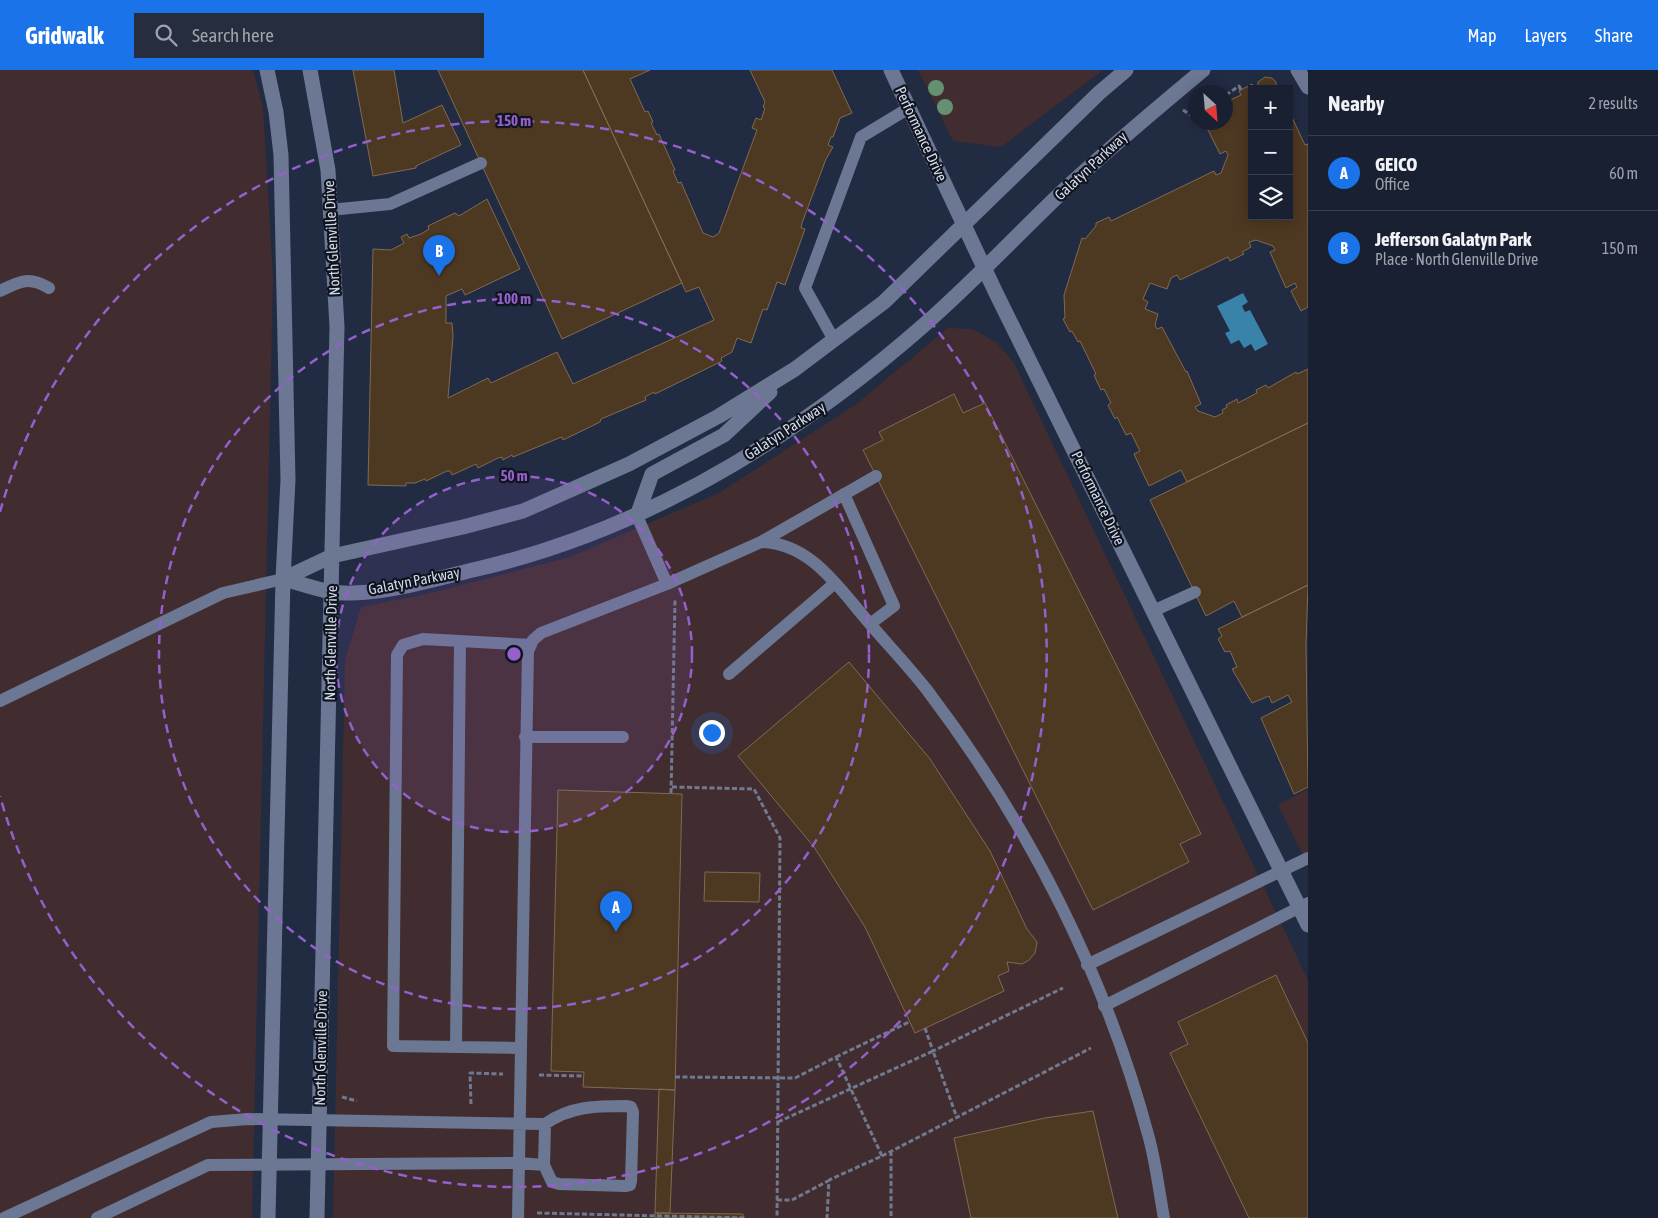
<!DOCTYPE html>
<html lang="en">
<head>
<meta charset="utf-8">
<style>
	:root { --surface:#192032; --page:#262d3e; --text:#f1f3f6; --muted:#9fa3ac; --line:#373e4d; --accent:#1a73e8 }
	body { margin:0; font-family:"Asap Condensed",sans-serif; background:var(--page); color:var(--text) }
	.controls { position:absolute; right:15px; top:15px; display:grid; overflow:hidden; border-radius:0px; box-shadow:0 2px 12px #0003 }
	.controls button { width:45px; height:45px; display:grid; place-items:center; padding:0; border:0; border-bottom:1px solid var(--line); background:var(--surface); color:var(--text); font:25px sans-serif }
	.compass { position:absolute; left:1188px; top:15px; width:45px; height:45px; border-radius:50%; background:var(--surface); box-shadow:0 2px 12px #0003; rotate:154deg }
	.you { position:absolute; left:711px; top:662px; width:18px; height:18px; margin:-12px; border:4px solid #fff; border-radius:50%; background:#1a73e8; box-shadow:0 0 0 8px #1a73e833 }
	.badge { display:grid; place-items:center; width:32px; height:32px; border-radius:50%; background:var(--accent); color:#fff; font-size:16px; font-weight:700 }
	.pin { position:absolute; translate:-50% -41px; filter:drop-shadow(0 1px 2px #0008) }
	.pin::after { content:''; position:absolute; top:26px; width:18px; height:15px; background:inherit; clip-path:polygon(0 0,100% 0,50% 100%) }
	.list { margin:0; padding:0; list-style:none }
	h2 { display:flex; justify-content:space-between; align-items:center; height:65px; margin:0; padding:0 20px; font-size:21px }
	h2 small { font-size:16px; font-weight:400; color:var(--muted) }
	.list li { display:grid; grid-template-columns:32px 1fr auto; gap:15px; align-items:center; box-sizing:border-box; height:75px; padding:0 20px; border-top:1px solid var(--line) }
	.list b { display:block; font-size:19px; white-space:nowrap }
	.list p { margin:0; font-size:16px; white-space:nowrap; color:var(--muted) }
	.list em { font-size:16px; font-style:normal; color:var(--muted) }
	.icon { flex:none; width:28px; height:28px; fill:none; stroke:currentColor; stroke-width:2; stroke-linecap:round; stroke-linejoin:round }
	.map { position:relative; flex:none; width:1308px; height:1148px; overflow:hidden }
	header { display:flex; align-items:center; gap:30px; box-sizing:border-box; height:70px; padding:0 25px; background:var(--accent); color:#fff }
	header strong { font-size:24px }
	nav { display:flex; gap:28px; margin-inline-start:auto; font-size:18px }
	.search { width:350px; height:45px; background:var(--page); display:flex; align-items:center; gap:12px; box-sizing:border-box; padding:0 18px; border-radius:0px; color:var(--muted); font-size:19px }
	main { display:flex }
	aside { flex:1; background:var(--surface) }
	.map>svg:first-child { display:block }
	.commercial { fill:#412d30 }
	.water { fill:#3982a9 }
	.building { fill:#4d3822; stroke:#816a53 }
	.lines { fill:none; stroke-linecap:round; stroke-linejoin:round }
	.path { stroke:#70798d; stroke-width:3; stroke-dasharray:5 2.5; stroke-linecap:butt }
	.lane { stroke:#6b7793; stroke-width:12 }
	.street { stroke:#6b7793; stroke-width:15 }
	.secondary { stroke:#6b7793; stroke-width:15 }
	.tree { fill:#659071 }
	.ring { fill:none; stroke:#9560cc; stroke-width:2.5; stroke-dasharray:9 6 }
	.labels { text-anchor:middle; stroke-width:4.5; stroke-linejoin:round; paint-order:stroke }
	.street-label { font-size:15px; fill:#d2d9e9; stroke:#0f141e }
	.centre { fill:#9560cc; stroke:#0f141e; stroke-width:2.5 }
	.ring-label { font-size:15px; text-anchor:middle; font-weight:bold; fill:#9560cc; stroke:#0f141e; stroke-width:4.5; stroke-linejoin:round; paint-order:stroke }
</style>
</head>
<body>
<header>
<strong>Gridwalk</strong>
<div class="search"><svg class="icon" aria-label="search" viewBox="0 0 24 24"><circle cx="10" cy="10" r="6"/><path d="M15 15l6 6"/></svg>Search here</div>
<nav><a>Map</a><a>Layers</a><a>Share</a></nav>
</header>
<main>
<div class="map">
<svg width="1308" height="1148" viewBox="0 0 1308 1148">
	<rect width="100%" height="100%" fill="#212b42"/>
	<path class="commercial" d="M0 0H253L263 37 273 207 252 1148H0Z
		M918 0H1103L1001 77 953 71Z
		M948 258 973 259 997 273 1014 293 1308 910V1148H333L345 590 361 537 427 524 570 487 719 423 855 335Z
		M1308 719V796L1278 735Z"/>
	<path class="water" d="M1243 223 1248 232 1242 236 1245 242 1250 240 1268 274 1255 281 1251 274 1244 278 1239 270 1231 274 1225 263 1230 261 1217 236Z"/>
	<path class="building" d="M353 0H394L403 53 442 35 461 75 416 96V98L373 106Z
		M438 0H583L682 213 562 269Z
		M583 0H650L630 9 645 42 648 41 653 52 651 53 657 65 659 64 675 100 673 101 678 113 681 112 703 163 713 167 719 163 757 60 752 58 756 48 761 50 765 38 763 37 765 32 750 0H832L852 43 840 48 833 67H831L828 75 833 77 826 89 802 153 801 158 805 159 785 215 777 212 767 240 763 239 751 273 737 268 732 282 721 288 722 291 655 324 654 322 645 327 646 330 601 349 600 352 563 370 562 367 559 368 513 387 512 385 503 390 502 387 498 388 478 398 476 394 452 405 450 401H447L426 411 425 409 415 413H406V416L368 415 373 179 391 180 404 173 401 167 407 164 409 168 421 164 429 159 428 156 455 143 459 146 487 129 520 199 465 225 462 219 446 226V253H452L453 266 448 328 488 308 491 313 557 282 573 314 714 250 699 217 686 222Z
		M1265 7 1272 8 1276 12V19H1252V146H1289V41L1305 75 1308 74V237L1301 241 1291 221 1297 217 1295 213 1286 218 1270 182 1275 180 1273 176 1256 170 1249 172 1251 177 1242 182 1244 184 1230 191 1228 187 1180 210 1177 205 1171 208 1167 219 1150 213 1143 229 1148 232 1145 239 1158 244 1155 255 1157 259 1162 257 1186 302 1187 301 1201 334 1195 337 1198 341 1215 347 1223 343 1222 340 1227 337 1226 335 1237 329 1238 333 1257 323 1256 320 1266 315 1268 318 1296 302 1297 304 1308 299V353L1187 412 1181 400 1149 416 1134 384 1140 381 1131 363 1126 365 1117 347 1115 349 1108 335 1111 333 1104 319 1101 320 1094 305 1096 304 1080 271 1078 272 1072 261 1070 262 1063 249 1065 248 1064 225 1082 168 1085 169 1096 156V153L1109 147 1111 151 1214 101 1216 105 1221 103 1228 85 1226 81 1220 84 1204 52H1226V41L1227 40 1226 32 1241 25 1239 21 1252 14 1254 17 1258 15V12Z
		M954 324 963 343 985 333 1201 764 1180 774 1189 792 1093 840 863 380 883 370 879 362Z
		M1308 353V515L1242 547 1234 531 1206 546 1150 430Z
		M1308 515 1306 575 1308 717 1294 724 1261 648 1292 632 1288 625 1272 633 1269 626 1252 633 1232 599 1237 597 1230 581 1225 582 1218 569 1222 566 1218 559Z
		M849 592 930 689 990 781 1027 859 1037 872 1035 883 1029 890 1022 894 1007 892 1009 901 998 906 1004 921 915 963 865 857 814 777 738 686Z
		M558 720 682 724 675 1020 583 1017 584 1002 551 1001Z
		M705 802 760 803 759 832 704 831Z
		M1276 905 1308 973V1148H1249L1170 983 1188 974 1178 952Z
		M659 1019 675 1020 670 1143H655Z
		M1093 1041 1118 1148H971L954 1068 1045 1048Z
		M655 1143 743 1144V1148H655Z"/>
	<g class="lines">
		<path class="path" d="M1226 25 1239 16 1241 20
			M1183 40 1192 46 1196 44
			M672 717 754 719 780 768 777 1148
			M671 723 675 529
			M925 958 933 981 1063 918
			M836 987 909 952
			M539 1005 583 1006
			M675 1007 795 1008 836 987 882 1086 829 1110 827 1148
			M342 1027 357 1031
			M471 1034 470 1003 503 1004
			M778 1052 933 981 957 1048
			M891 1081V1148
			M882 1086 1091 978
			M777 1130H792L828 1111
			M537 1143 746 1148"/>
		<path class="lane" d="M330 140 390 134 481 93
			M0 221C20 211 29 206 49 218
			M834 270 805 218 861 67 909 38
			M844 424 894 536 870 554
			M637 446 667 514 761 472C812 473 840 520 871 555 889 576 909 597 927 620 1028 753 1106 906 1149 1068 1156 1094 1159 1121 1164 1148
			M761 472 876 406
			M1153 541 1195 522
			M729 604 835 513
			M0 631 223 523 283 509
			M525 667H623
			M1087 895 1308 788
			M1104 936 1308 833
			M456 977 460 571
			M520 978 393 976 397 585 403 575 423 569 531 575
			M544 1095 545 1054
			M4 1148 211 1052 248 1049 545 1054C570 1036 597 1036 626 1036L631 1037 633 1042 631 1111 630 1115 625 1116 559 1114 552 1112 544 1095 519 1093 208 1095 97 1148
			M518 1148 528 581 533 570 541 563 667 514"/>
		<path class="street" d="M891 0 995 221 1308 855
			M1298 0 1308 17"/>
		<path class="secondary" d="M267 0 276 42 281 85 288 410 283 509 268 1148
			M310 0 328 100 337 257 317 1148
			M637 446 652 404 724 365 770 322
			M283 509C299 513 315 519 331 522 374 528 434 509 477 499 646 460 795 368 924 255 972 213 1016 166 1062 122 1108 79 1155 40 1203 0
			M283 509 332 486 463 457 523 441 629 394 719 346 795 299 884 232 1099 23 1126 0"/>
	</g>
	<g class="tree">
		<circle cx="936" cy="18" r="8"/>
		<circle cx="945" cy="37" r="8"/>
	</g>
	<circle cx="514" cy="584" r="178" fill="#9560cc" fill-opacity=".12"/>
	<g class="ring">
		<circle cx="514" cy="584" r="178"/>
		<circle cx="514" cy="584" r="355"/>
		<path d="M0 442A533 533 0 1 1 0 726"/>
	</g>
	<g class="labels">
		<g class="street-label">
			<text transform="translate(921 64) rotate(65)" y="5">Performance Drive</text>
			<text transform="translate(1091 96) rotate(-43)" y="5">Galatyn Parkway</text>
			<text transform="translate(332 168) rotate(-93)" y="5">North Glenville Drive</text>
			<text transform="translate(785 361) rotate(-33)" y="5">Galatyn Parkway</text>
			<text transform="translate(1098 428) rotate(64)" y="5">Performance Drive</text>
			<text transform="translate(414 511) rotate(-11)" y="5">Galatyn Parkway</text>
			<text transform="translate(331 573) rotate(-89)" y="5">North Glenville Drive</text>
			<text transform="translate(321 978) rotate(-89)" y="5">North Glenville Drive</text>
		</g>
	</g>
	<circle cx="514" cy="584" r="8" class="centre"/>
	<g class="ring-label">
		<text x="514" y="56">150 m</text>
		<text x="514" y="234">100 m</text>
		<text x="514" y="411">50 m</text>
	</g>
</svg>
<div class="controls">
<button>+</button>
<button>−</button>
<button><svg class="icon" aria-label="layers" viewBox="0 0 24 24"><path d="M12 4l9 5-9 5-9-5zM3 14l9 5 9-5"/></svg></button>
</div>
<svg class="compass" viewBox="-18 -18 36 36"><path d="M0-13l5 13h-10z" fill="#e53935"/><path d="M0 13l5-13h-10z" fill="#9fa3ac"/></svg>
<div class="you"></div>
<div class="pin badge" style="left:616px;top:862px">A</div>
<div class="pin badge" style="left:439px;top:206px">B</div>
</div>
<aside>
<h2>Nearby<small>2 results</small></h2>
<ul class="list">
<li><span class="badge">A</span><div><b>GEICO</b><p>Office</p></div><em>60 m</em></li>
<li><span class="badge">B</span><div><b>Jefferson Galatyn Park</b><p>Place · North Glenville Drive</p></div><em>150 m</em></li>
</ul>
</aside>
</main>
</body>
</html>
